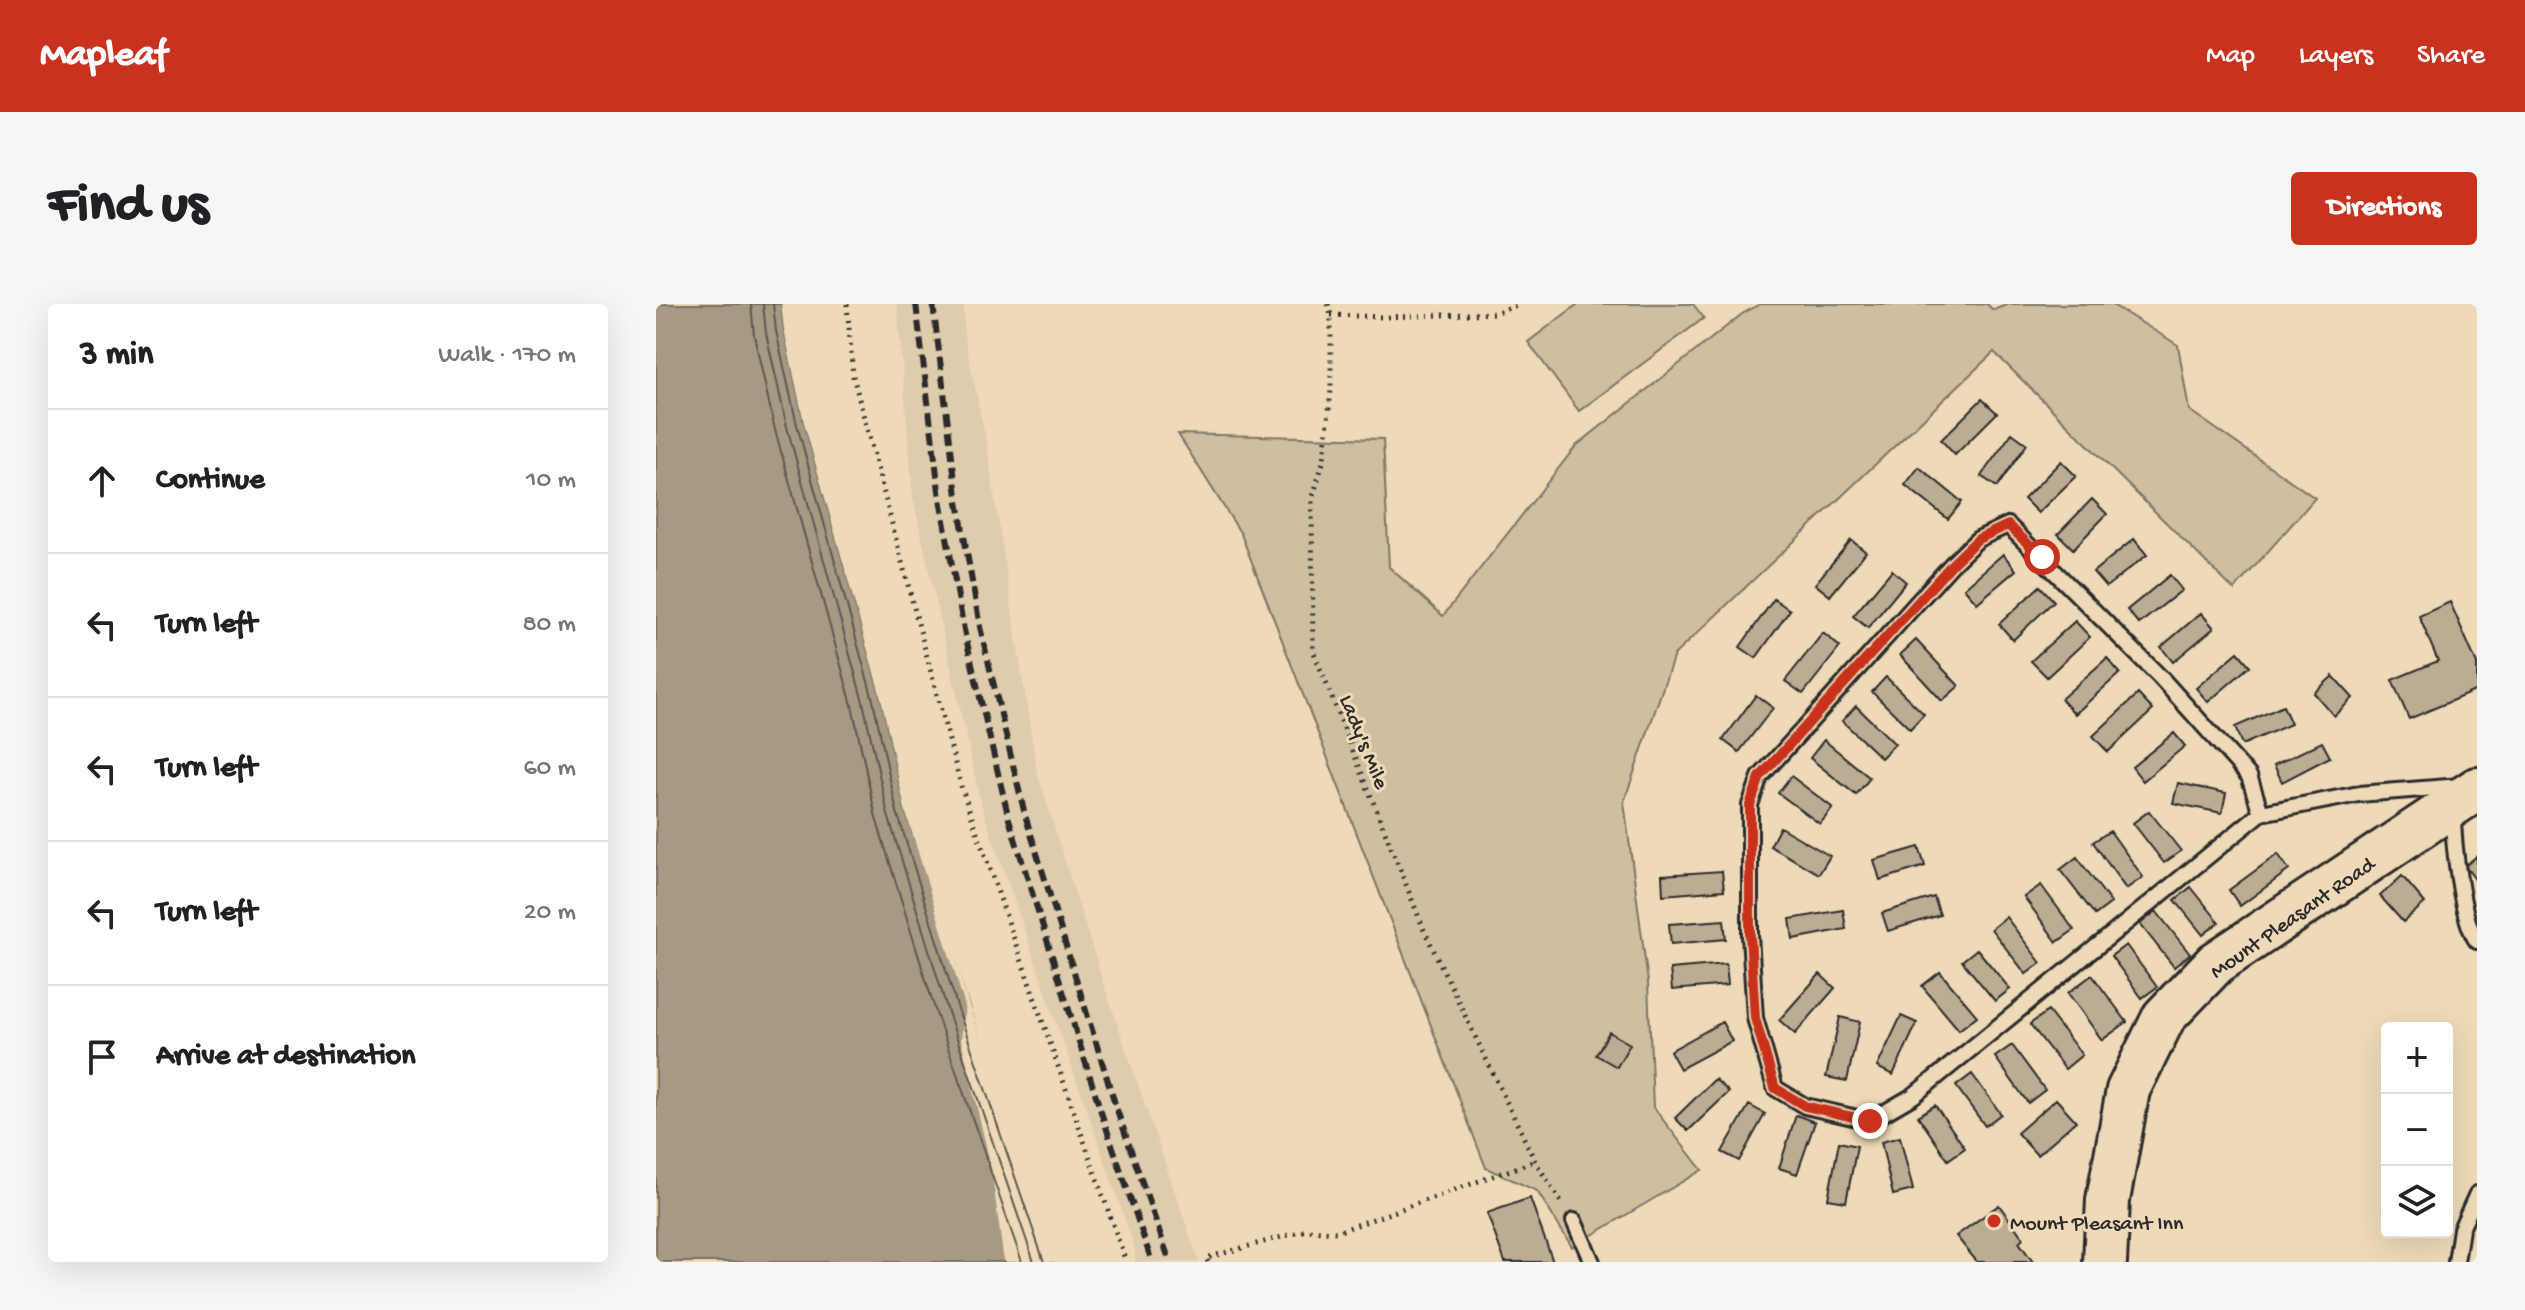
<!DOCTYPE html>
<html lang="en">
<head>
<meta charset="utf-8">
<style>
	:root { --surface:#fff; --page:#f6f6f6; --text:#202124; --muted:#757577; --line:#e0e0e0; --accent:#c8321e }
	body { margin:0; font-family:"Gochi Hand",sans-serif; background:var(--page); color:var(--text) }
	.controls { position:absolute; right:24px; bottom:24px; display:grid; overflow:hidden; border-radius:8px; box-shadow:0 8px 32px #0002 }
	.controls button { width:72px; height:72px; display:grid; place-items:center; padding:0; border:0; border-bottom:2px solid var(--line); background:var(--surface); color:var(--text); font:40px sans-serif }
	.stop { position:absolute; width:24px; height:24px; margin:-18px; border:6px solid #c8321e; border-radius:50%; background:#fff }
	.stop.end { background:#c8321e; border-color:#fff; box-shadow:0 2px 8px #0008 }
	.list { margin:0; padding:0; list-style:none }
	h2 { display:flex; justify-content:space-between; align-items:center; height:104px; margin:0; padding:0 32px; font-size:34px }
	h2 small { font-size:26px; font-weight:400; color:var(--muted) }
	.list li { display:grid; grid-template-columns:52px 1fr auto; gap:24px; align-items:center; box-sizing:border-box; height:144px; padding:0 32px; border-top:2px solid var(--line) }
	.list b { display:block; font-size:30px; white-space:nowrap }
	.list em { font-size:26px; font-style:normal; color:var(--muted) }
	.icon { flex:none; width:44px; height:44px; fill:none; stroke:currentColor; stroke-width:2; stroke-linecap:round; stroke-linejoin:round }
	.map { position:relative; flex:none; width:1821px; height:958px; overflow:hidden; border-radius:8px }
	header { display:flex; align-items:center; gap:48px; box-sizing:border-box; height:112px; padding:0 40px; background:var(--accent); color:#fff }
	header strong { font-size:38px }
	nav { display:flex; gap:44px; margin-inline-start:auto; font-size:28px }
	.intro { display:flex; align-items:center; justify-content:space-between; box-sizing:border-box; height:192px; padding:0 48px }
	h1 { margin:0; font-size:56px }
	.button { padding:20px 36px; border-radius:8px; background:var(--accent); color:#fff; font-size:28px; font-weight:700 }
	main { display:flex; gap:48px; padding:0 48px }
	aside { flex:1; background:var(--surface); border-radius:8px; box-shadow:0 8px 32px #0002 }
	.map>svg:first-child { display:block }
	.built { fill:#dfccad }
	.green { fill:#cfbea0; stroke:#7d7466; stroke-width:2 }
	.water { fill:#a79a84; stroke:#756e60; stroke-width:2 }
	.pier { fill:#eedab8 }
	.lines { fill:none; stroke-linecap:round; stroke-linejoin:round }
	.shore { stroke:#5d574f; stroke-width:2 }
	.building { fill:#bbac93; stroke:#2b2b2b; stroke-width:2 }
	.lane-casing { stroke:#2b2b2b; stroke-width:20 }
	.secondary-casing { stroke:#2b2b2b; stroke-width:48 }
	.path { stroke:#2b2b2b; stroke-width:5; stroke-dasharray:2 6; stroke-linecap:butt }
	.lane { stroke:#eedab8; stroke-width:14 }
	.secondary { stroke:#eedab8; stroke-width:42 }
	.rail { stroke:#2b2b2b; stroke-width:6; stroke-dasharray:12 6; stroke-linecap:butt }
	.route { stroke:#c8321e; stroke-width:10 }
	.poi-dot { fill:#c8321e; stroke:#eedab8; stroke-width:3 }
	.labels { text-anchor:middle; stroke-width:6; stroke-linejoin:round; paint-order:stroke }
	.street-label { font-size:22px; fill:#2b2b2b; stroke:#eedab8 }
	.poi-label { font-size:22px; fill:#2b2b2b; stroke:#eedab8; text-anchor:start }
</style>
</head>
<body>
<header>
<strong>Mapleaf</strong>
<nav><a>Map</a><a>Layers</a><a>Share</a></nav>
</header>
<div class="intro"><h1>Find us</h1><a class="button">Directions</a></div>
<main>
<aside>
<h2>3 min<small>Walk · 170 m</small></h2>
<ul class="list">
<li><svg class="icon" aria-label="ahead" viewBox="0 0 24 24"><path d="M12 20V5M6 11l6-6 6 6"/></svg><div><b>Continue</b></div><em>10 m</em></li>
<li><svg class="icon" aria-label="left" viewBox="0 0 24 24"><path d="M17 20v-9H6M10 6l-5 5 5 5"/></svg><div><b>Turn left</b></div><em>80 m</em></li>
<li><svg class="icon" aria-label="left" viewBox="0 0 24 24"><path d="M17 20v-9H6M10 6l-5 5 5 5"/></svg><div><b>Turn left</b></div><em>60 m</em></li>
<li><svg class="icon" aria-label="left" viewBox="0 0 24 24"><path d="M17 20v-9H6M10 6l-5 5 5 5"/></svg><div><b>Turn left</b></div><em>20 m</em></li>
<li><svg class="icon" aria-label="arrive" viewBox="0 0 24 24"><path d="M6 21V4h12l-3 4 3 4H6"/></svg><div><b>Arrive at destination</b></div></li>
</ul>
</aside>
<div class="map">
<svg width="1821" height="958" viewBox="0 0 1821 958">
	<rect width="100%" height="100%" fill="#eedab8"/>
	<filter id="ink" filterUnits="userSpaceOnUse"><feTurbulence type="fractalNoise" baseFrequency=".0125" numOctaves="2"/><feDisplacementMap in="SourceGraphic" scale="16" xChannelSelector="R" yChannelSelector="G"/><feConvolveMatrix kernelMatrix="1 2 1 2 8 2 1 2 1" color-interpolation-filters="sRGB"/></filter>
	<g filter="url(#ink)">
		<path class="built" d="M241 0H308V30L330 136 381 468 447 678 543 958H479V945L326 504 257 194Z"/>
		<path class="green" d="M922 0H1037L1048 14 923 107 872 38Z
			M1104 0H1331L1337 6 1353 0H1455L1522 41 1533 106 1659 194 1578 286 1338 48 1018 351 968 498 992 678 997 803 1046 866 916 943 881 887 830 864 585 230 522 130 727 135 733 263 787 312 920 142 1086 10Z"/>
		<path class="water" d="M0 0H125L128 26 148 119 225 394 249 506 396 958H0Z"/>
		<path class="pier" d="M125 0H129L132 25 152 118 229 393 253 505 313 701 399 949 400 958H348L335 863 305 736 309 702 249 506 225 394 148 119 128 26Z"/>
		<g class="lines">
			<path class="shore" d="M95 0 98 31 119 126 196 401 220 514 281 712 366 958
				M107 0 110 29 131 123 207 398 232 511 292 708 378 958
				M117 0 120 27 141 121 217 396 241 508 302 705 388 958"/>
		</g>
		<path class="building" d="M1326 95 1341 109 1299 151 1285 136Z
			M1356 129 1371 140 1341 183 1325 172Z
			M1405 157 1420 172 1382 209 1368 195Z
			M1263 163 1306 198 1292 215 1249 181Z
			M1436 195 1451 210 1417 245 1402 230Z
			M1478 235 1491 251 1450 283 1437 268Z
			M1195 236 1210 248 1174 292 1159 280Z
			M1347 250 1360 266 1321 299 1308 284Z
			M1236 266 1250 278 1212 324 1197 312Z
			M1514 271 1526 286 1483 320 1471 306Z
			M1384 282 1398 297 1357 336 1343 320Z
			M1118 295 1134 306 1100 354 1084 343Z
			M1794 298 1821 360V386L1753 415 1736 376 1782 357 1763 312Z
			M1545 309 1558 324 1517 358 1505 343Z
			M1419 317 1434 333 1391 373 1375 357Z
			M1167 329 1184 343 1147 390 1129 377Z
			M1260 336 1303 382 1286 397 1244 351Z
			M1582 348 1594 362 1552 398 1540 384Z
			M1451 354 1464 369 1419 410 1405 395Z
			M1677 372 1697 394 1678 412 1658 389Z
			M1230 373 1268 410 1254 425 1216 388Z
			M1482 390 1497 406 1452 448 1437 432Z
			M1100 391 1117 404 1083 448 1067 436Z
			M1200 402 1239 440 1225 454 1186 417Z
			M1627 402 1635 420 1586 441 1579 423Z
			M1518 429 1529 442 1487 477 1476 463Z
			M1168 436 1214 474 1200 491 1154 454Z
			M1666 438 1674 453 1626 478 1618 461Z
			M1135 472 1177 504 1164 520 1122 489Z
			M1522 479 1570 489 1566 509 1517 499Z
			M1493 507 1525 547 1508 559 1477 519Z
			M1124 523 1174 552 1163 570 1114 542Z
			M1454 527 1487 573 1470 585 1437 538Z
			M1263 543 1269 562 1224 576 1218 556Z
			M1622 550 1633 566 1584 602 1573 586Z
			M1821 552V578L1809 562Z
			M1421 553 1455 599 1439 611 1404 566Z
			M1066 567 1068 586 1007 591 1006 571Z
			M1746 572 1769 599 1747 618 1724 592Z
			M1385 581 1418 626 1401 638 1368 593Z
			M1535 583 1563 618 1547 631 1519 596Z
			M1278 593 1284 611 1232 627 1226 609Z
			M1187 606 1190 625 1137 635 1134 615Z
			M1500 607 1534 650 1518 663 1484 620Z
			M1350 613 1385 659 1370 670 1335 625Z
			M1068 616 1070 635 1015 640 1013 620Z
			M1470 641 1501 683 1486 694 1455 652Z
			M1321 645 1354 685 1339 697 1306 657Z
			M1070 660 1072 681 1016 686 1014 665Z
			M1284 668 1321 712 1303 726 1266 682Z
			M1164 670 1179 684 1139 730 1123 716Z
			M1436 671 1471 718 1446 736 1412 689Z
			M1392 707 1426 751 1409 765 1374 720Z
			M1245 712 1261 719 1237 771 1221 763Z
			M1184 713 1204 718 1191 777 1170 773Z
			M1066 718 1076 737 1024 765 1014 747Z
			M953 728 974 740 961 763 940 751Z
			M1356 741 1389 786 1372 799 1339 753Z
			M1316 770 1345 810 1329 822 1300 782Z
			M1059 775 1073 788 1032 827 1019 814Z
			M1400 795 1420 817 1381 851 1361 829Z
			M1093 801 1109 810 1083 857 1066 848Z
			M1279 801 1309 844 1292 856 1262 812Z
			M1140 811 1159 818 1141 870 1123 864Z
			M1244 833 1257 886 1237 891 1225 838Z
			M1183 838 1201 842 1190 898 1172 895Z
			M874 894 897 958H849L831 909Z
			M1343 901 1367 934 1363 938 1377 958H1321L1300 932Z"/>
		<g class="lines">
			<defs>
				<path id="lane" d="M1352 221 1505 374 1593 472 1605 509 1257 792 1214 817 1149 802 1119 784 1099 714 1094 631V501L1104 473 1297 259 1322 235Z
					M1605 509 1703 490 1805 482
					M1797 509C1797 536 1805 616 1821 637
					M918 917 936 958
					M1800 958 1805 925 1821 890"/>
				<path id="secondary" d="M1449 958 1452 896 1472 786 1508 713 1560 659 1821 485"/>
			</defs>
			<use href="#lane" class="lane-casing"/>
			<use href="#secondary" class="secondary-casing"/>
			<path class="path" d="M191 0 197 72 305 482 470 958
				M672 0 675 11V86L668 155 656 196 657 346 768 626 879 857 905 898
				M675 11 728 13 840 9 863 0
				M552 958 550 954 651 926 681 928 879 857"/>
			<use href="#lane" class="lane"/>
			<use href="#secondary" class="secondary"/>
			<path class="rail" d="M260 0 284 195 308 326 353 515 446 811 496 958
				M277 0 301 192 324 323 369 511 461 806 514 958"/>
		</g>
	</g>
	<g class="lines" filter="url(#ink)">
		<path class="route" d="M1214 817 1149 802 1119 784 1099 714 1094 631V501L1104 473 1297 259 1322 235 1352 221 1386 253"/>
	</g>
	<circle class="poi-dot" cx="1338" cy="917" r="8"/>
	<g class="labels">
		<g class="street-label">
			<text transform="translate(710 437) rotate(68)" y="8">Lady's Mile</text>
			<text transform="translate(1635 612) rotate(-35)" y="8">Mount Pleasant Road</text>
		</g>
		<g class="poi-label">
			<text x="1354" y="925">Mount Pleasant Inn</text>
		</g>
	</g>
</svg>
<div class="controls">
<button>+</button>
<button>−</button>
<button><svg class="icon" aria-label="layers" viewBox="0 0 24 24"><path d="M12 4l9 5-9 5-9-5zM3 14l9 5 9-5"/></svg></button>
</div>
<div class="stop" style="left:1386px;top:253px"></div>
<div class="stop end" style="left:1214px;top:817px"></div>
</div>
</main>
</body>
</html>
